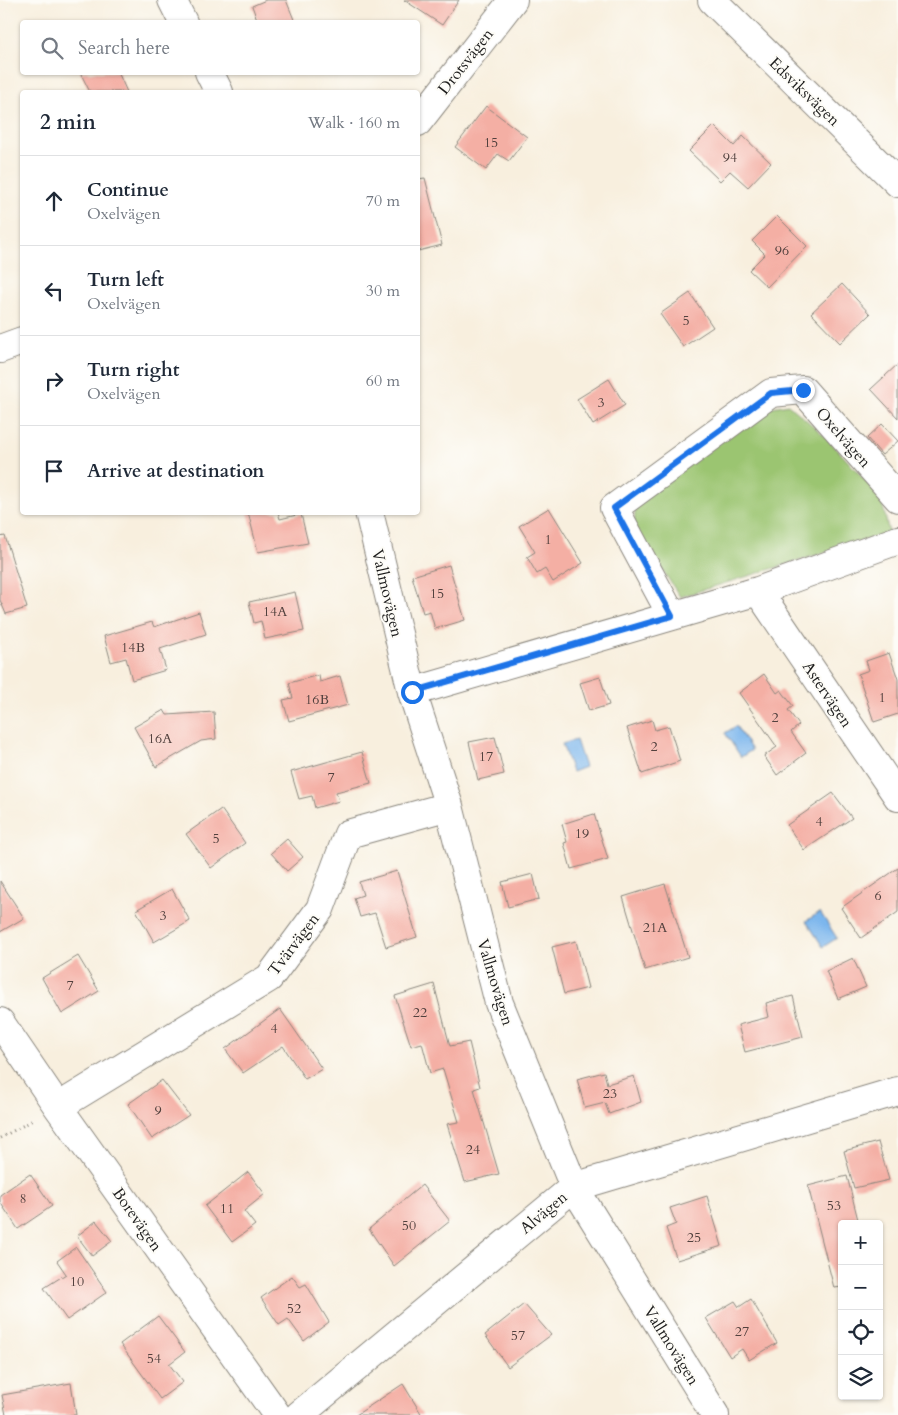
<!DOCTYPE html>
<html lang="en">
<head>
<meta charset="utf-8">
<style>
	:root { --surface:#fff; --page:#f6f6f7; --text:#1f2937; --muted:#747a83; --line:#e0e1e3 }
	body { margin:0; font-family:Cardo,serif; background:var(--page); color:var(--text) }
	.controls { position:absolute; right:15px; bottom:15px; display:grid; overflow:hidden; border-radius:5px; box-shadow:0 1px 4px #0004 }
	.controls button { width:45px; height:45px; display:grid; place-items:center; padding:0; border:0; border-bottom:1px solid var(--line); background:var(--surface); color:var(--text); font:25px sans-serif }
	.stop { position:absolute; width:15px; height:15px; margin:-11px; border:4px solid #1a73e8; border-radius:50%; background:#fff }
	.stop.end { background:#1a73e8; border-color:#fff; box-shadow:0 1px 5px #0008 }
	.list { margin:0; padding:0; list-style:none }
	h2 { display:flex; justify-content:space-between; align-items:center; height:65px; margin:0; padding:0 20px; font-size:21px }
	h2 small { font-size:16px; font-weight:400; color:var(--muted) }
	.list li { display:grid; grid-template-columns:32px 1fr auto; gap:15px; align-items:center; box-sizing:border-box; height:90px; padding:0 20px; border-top:1px solid var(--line) }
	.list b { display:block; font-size:19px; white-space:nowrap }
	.list p { margin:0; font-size:16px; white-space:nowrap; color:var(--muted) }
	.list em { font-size:16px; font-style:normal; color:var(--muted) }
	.icon { flex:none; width:28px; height:28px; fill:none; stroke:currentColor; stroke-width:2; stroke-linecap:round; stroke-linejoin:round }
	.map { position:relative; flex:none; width:898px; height:1415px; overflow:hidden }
	.search { position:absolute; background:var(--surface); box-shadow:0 1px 4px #0004; left:20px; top:20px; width:400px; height:55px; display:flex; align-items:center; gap:12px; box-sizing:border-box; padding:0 18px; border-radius:5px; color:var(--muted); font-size:19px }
	.panel { position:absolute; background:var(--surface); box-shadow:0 1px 4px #0004; left:20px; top:90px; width:400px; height:425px; border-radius:5px }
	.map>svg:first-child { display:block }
	.green { fill:#9bc571; stroke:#5c7046 }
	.water { fill:#7cb6ed; stroke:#4c6984 }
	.building { fill:#f4afa4 }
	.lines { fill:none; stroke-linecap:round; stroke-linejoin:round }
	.minor-casing { stroke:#8a867d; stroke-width:30 }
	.path { stroke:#8a867d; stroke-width:3; stroke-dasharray:1 4; stroke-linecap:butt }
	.minor { stroke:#fff; stroke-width:28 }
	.route { stroke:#1a73e8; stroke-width:6 }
	.labels { text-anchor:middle; stroke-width:4; stroke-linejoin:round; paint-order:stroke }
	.number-label { font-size:14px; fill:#52413e }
	.street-label { font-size:16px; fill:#1c1c1c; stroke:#fdfcf7 }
</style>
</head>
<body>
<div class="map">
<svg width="898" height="1415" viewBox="0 0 898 1415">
	<rect width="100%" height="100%" fill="#fdfcf7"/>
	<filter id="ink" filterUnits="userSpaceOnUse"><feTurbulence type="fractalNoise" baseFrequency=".02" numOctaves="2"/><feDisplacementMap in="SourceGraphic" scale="10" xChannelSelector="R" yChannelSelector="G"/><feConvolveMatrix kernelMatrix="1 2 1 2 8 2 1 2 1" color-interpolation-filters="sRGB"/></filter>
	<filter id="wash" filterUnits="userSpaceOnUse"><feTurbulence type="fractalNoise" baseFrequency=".0096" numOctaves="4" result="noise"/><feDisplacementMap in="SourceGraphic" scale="20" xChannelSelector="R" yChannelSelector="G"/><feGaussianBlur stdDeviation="1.12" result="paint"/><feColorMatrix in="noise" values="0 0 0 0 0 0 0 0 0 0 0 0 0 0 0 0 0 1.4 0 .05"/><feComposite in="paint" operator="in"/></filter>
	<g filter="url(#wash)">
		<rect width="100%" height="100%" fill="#f8efde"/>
		<path class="green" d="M788 404 827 438 881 498 889 533 680 597 634 526 636 501 766 408Z"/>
		<path class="water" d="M736 726 752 750 741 757 725 733Z
			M576 740 585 767 572 772 562 744Z
			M820 912 837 938 823 947 806 921Z"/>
		<g id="blocks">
			<path class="building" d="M266 0H286L295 22H258L252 6Z
				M404 0H459L442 25Z
				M80 72H118L127 92H90Z
				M486 106 527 137 509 161 498 154 486 170 455 147Z
				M714 126 734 146 743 136 771 163 748 187 730 171 720 181 689 151Z
				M425 178 442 245 418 251V179Z
				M777 216 807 246 767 287 749 270 765 254 752 241Z
				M842 284 870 314 840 343 811 313Z
				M690 293 713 327 683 347 660 314Z
				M898 364V418L871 389Z
				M609 379 625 405 593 425 577 399Z
				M882 424 898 441 882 455 867 438Z
				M549 508 583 563 553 582 545 569 537 574 527 557 535 552 519 526Z
				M248 512H278L280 519 301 514 308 543 258 552Z
				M5 536 27 608 6 614 0 600V537Z
				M449 565 465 620 435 629 430 611 423 613 412 576Z
				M295 592 304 631 265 639 261 621 254 623 249 602Z
				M199 612 206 634 160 649 166 670 132 680 126 658 111 662 104 636 152 622 154 627Z
				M889 653 898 679V714L874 722 858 674 869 670 866 661Z
				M764 674 777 693 781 690 793 706 788 710 799 725 791 732 806 753 777 775 764 756 777 747 739 693Z
				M319 675 320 682 340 676 348 705 289 721 283 700 293 698 289 683Z
				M600 677 609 705 589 711 580 683Z
				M164 710 167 715 214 712 216 739 201 741 156 767 134 727Z
				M652 720 655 730 669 726 680 761 642 774 627 728Z
				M495 737 504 774 478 780 469 742Z
				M362 752 371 783 336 792 339 801 315 808 312 796 299 799 291 772Z
				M833 793 852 818 804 850 787 825Z
				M221 809 245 843 211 868 186 834Z
				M594 814 608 859 571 869 564 843 567 842 562 824Z
				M287 839 303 857 287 871 271 853Z
				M898 868V912L861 938 841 908Z
				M397 871 417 937 386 947 375 913 360 917 354 898 363 895 359 882Z
				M533 874 539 899 508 907 502 882Z
				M0 881 24 918 0 932Z
				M665 884 688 957 645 970 623 897Z
				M172 889 190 921 154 942 136 910Z
				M576 941 588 988 564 994 552 947Z
				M78 956 99 991 62 1014 42 978Z
				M853 958 866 987 838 999 826 971Z
				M434 984 450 1046 469 1042 480 1087 474 1089 499 1174 465 1182 447 1124 459 1122 443 1069 430 1073 422 1043 411 1046 395 996Z
				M793 996 803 1037 745 1052 738 1025 769 1017 766 1003Z
				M280 1009 322 1069 305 1079 283 1046 243 1073 225 1049Z
				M604 1072 607 1084 634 1076 641 1102 609 1114 605 1103 585 1108 577 1079Z
				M162 1080 189 1115 152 1139 128 1104Z
				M878 1142 889 1180 854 1188 844 1151Z
				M248 1172 265 1194 244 1211 255 1225 232 1242 205 1206Z
				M30 1174 52 1206 18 1229 0 1202V1195Z
				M847 1176 859 1224H842V1287L834 1288 808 1186Z
				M422 1185 450 1221 394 1266 369 1229Z
				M707 1196 722 1246 677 1260 666 1228 676 1224 670 1208Z
				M96 1221 112 1241 92 1256 77 1236Z
				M76 1247 107 1292 67 1320 44 1288 66 1274 57 1261Z
				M292 1276 300 1287 306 1284 329 1322 304 1341 288 1319 279 1325 261 1298Z
				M751 1299 777 1343 749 1360 742 1349 730 1357 706 1318 735 1301 739 1307Z
				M524 1304 551 1335 508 1367 485 1335Z
				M158 1316 185 1352 169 1364 183 1382 160 1399 120 1344Z
				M71 1383 76 1415H6L2 1395Z
				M403 1384 422 1415H356Z"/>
		</g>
	</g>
	<g filter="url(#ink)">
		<use href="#blocks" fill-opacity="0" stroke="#8a867d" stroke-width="1"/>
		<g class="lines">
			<defs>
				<path id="minor" d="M172 0 183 22
					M712 0 898 183
					M209 72 219 92
					M418 122 513 0
					M0 349 22 341
					M369 512 412 692 449 806 499 1003 574 1187 715 1415
					M758 591 898 797
					M672 616 614 508 771 393 803 390 898 498
					M412 692 758 591 898 540
					M0 1022 58 1107 277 1415
					M58 1107 269 978 320 909 348 834 449 806
					M299 1415 574 1187 898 1091"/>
			</defs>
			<use href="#minor" class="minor-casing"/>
			<path class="path" d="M0 1138 35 1119"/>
			<use href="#minor" class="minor"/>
		</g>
	</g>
	<g class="lines" filter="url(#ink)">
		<path class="route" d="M412 692 672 616 614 508 771 393 803 390"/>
	</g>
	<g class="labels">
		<g class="number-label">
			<text x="491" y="147">15</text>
			<text x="730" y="162">94</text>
			<text x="782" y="255">96</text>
			<text x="686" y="325">5</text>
			<text x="601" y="407">3</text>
			<text x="548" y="544">1</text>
			<text x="437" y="598">15</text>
			<text x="275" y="616">14A</text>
			<text x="133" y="652">14B</text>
			<text x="882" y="702">1</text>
			<text x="317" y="704">16B</text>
			<text x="775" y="722">2</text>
			<text x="160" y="743">16A</text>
			<text x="654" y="751">2</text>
			<text x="486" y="761">17</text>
			<text x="331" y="782">7</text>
			<text x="819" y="826">4</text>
			<text x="582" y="838">19</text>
			<text x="216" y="843">5</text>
			<text x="878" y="900">6</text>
			<text x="163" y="920">3</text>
			<text x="655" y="932">21A</text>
			<text x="70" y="990">7</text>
			<text x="420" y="1017">22</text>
			<text x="274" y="1033">4</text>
			<text x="610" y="1098">23</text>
			<text x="158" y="1115">9</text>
			<text x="473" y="1154">24</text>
			<text x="23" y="1203">8</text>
			<text x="834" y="1210">53</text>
			<text x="227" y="1213">11</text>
			<text x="409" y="1230">50</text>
			<text x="694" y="1242">25</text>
			<text x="77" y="1286">10</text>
			<text x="294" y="1313">52</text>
			<text x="742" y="1336">27</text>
			<text x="518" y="1340">57</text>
			<text x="154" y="1363">54</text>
		</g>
		<g class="street-label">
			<text transform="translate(465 61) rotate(-52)" y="6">Drotsvägen</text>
			<text transform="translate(805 91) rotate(44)" y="6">Edsviksvägen</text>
			<text transform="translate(844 437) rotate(49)" y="6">Oxelvägen</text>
			<text transform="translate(388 593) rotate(77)" y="6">Vallmovägen</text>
			<text transform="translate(828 694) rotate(56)" y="6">Astervägen</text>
			<text transform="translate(293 944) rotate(-53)" y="6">Tvärvägen</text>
			<text transform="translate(496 982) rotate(73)" y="6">Vallmovägen</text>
			<text transform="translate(543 1212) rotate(-40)" y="6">Alvägen</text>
			<text transform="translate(138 1219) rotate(55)" y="6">Borevägen</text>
			<text transform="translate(672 1345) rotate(58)" y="6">Vallmovägen</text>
		</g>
	</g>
</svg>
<div class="controls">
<button>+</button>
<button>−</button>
<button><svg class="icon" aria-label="locate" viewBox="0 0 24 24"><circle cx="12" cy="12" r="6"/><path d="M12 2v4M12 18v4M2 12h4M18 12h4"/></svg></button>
<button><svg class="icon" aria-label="layers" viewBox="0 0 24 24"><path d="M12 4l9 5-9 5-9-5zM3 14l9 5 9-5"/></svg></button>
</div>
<div class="stop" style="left:412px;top:692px"></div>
<div class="stop end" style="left:803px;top:390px"></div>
<div class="search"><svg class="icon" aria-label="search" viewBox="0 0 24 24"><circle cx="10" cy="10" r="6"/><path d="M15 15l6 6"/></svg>Search here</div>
<section class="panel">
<h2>2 min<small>Walk · 160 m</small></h2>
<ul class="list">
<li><svg class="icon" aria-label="ahead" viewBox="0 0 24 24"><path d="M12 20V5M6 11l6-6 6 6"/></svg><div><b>Continue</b><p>Oxelvägen</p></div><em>70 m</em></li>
<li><svg class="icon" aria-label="left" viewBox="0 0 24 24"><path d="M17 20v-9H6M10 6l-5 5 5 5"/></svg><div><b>Turn left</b><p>Oxelvägen</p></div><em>30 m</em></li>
<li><svg class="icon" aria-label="right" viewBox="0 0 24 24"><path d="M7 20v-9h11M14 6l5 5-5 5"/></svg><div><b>Turn right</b><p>Oxelvägen</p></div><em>60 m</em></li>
<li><svg class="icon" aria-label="arrive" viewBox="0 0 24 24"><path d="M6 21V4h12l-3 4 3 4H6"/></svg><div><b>Arrive at destination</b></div></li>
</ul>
</section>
</div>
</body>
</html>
